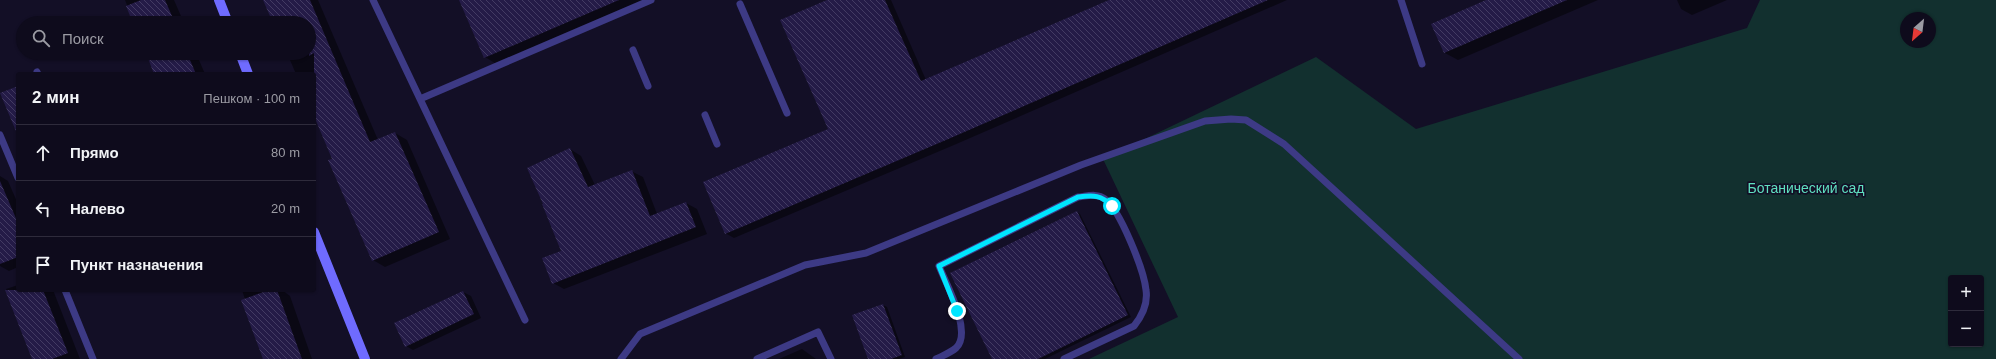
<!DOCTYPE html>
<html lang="ru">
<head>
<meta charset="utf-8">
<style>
	:root { --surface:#0e0b1c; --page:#171425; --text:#f1f3f6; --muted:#9b9ba3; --line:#2e2b3b }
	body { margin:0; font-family:Arial,sans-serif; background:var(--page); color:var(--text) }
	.controls { position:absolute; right:12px; bottom:12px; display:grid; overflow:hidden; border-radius:4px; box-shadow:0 1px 3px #0004 }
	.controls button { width:36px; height:36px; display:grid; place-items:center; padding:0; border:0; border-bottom:1px solid var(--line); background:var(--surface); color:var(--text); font:20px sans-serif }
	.compass { position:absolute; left:1900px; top:12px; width:36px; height:36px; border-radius:50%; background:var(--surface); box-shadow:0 1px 3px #0004; rotate:208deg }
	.stop { position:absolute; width:12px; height:12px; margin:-9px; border:3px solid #00e5ff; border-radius:50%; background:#fff }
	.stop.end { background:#00e5ff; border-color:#fff; box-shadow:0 1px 4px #0008 }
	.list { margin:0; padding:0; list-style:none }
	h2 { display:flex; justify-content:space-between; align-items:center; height:52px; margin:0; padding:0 16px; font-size:17px }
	h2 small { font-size:13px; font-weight:400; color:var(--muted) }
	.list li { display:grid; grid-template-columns:26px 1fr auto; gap:12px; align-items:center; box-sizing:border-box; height:56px; padding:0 16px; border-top:1px solid var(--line) }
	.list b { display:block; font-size:15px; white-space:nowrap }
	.list em { font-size:13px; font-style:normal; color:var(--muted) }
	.icon { flex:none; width:22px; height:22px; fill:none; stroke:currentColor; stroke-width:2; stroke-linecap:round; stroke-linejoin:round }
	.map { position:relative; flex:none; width:1996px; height:359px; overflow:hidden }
	.search { position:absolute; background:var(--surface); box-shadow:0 1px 3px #0004; left:16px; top:16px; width:300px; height:44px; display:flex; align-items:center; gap:10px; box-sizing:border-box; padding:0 14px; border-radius:22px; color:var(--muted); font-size:15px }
	.panel { position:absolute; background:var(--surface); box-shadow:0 1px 3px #0004; left:16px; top:72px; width:300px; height:220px; border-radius:4px }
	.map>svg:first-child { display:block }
	.green { fill:#12302f; fill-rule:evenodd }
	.shadow { fill:#0007 }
	.building { fill:url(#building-back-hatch) }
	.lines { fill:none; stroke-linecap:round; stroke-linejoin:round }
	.service { stroke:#3d3a85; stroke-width:7 }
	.secondary { stroke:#6f6bff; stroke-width:10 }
	.route { stroke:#00e5ff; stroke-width:5 }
	.labels { text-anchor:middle; stroke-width:3.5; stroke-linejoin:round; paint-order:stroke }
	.park-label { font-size:14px; fill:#5fe0c0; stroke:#130f26 }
</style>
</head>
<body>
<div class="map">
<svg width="1996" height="359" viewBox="0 0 1996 359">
	<defs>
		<pattern id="building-back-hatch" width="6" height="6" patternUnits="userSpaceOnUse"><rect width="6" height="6" fill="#241b47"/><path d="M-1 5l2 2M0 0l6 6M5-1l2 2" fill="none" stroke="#433b63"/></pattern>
	</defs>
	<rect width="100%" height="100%" fill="#130f26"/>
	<path class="green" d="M1760 0H1996V359H1089L1178 317 1103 159 1316 57 1416 129 1747 28ZM1906 18H1930V42H1906ZM1951 278H1981V344H1951Z"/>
	<path class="shadow" d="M125 0H174L184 23H134Z
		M264 0H318L378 140 395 133 407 140 450 239 385 267 373 260 314 114V74H296L287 53H309V23H274Z
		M460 0H649L498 65 485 57Z
		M829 0H891L926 80 1112 0H1287L954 145 734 238 725 233 829 130Z
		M1489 0H1598L1458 60 1445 53Z
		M1677 0H1727L1692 15 1681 9Z
		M147 53H196L205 74H151L155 73Z
		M570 149 581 156 595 185 631 171 643 177 657 214 686 203 697 209 707 234 564 289 553 283 562 251Z
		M0 176 8 181 18 204V267L9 271 0 266Z
		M1077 212 1080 214 1131 317 1045 359H993Z
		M18 285V290H53L80 359H34L6 289Z
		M242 290H282L290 296 312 359H264Z
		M463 292 471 296 481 318 413 350 406 346Z
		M883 305 887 307 905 357 899 359H869Z
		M802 349 816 359H779Z"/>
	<path class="building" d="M141 0H165L175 23H133L126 6Z
		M263 0H310L370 142 395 132 439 232 372 261 328 160 332 159 314 116V53L309 56V23H273Z
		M459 0H619L484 58Z
		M827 0H885L921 81 1109 0H1268L946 140 725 234 703 182 828 129 780 20Z
		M1486 0H1567L1444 53 1431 24Z
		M146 53H187L196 74H154Z
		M18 86V136L0 93Z
		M570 148 588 187 632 170 650 216 686 202 696 227 552 284 542 258 561 251 542 204H543L527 168Z
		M0 181 18 223V257L0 264Z
		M1077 211 1128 315 1038 359H992L950 273Z
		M5 290H43L68 353 52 359H32Z
		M269 290H277L302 359H263L241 300Z
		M463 291 474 314 405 347 394 323Z
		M883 304 902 355 891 359H868L852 315Z"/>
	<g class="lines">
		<path class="service" d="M373 0 525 320
			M1401 0 1422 64
			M740 4 787 113
			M633 50 648 86
			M37 72 38 74
			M420 99 651 0
			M705 115 717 144
			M0 135 18 178
			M65 290 93 359
			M621 359 640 334 805 265 866 253 1081 165 1205 121 1231 119 1246 120 1284 144 1519 359
			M757 359 818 332 831 359
			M936 359C942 356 950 353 956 348 973 332 946 284 939 266L1078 197C1087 196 1098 193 1105 199 1120 210 1144 270 1146 290 1148 303 1142 316 1134 326L1064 359"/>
		<path class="secondary" d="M219 0 228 23
			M240 53 248 74
			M314 232 365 359"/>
	</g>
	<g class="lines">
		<path class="route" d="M957 311 939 266 1078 197C1094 195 1101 195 1112 206"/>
	</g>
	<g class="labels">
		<g class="park-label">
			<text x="1806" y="193">Ботанический сад</text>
		</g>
	</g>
</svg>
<div class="controls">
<button>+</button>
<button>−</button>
</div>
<svg class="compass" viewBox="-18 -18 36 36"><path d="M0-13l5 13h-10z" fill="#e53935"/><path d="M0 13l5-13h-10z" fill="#9b9ba3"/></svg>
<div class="stop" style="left:1112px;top:206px"></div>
<div class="stop end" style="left:957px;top:311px"></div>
<div class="search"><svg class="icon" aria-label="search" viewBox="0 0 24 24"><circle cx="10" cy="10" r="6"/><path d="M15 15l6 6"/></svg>Поиск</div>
<section class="panel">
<h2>2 мин<small>Пешком · 100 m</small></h2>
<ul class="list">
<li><svg class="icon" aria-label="ahead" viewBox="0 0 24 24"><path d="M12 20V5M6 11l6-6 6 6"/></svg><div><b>Прямо</b></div><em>80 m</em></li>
<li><svg class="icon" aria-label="left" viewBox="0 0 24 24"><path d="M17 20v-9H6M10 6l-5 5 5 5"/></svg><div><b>Налево</b></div><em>20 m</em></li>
<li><svg class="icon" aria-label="arrive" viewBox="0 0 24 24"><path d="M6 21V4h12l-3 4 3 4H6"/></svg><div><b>Пункт назначения</b></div></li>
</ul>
</section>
</div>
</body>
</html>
